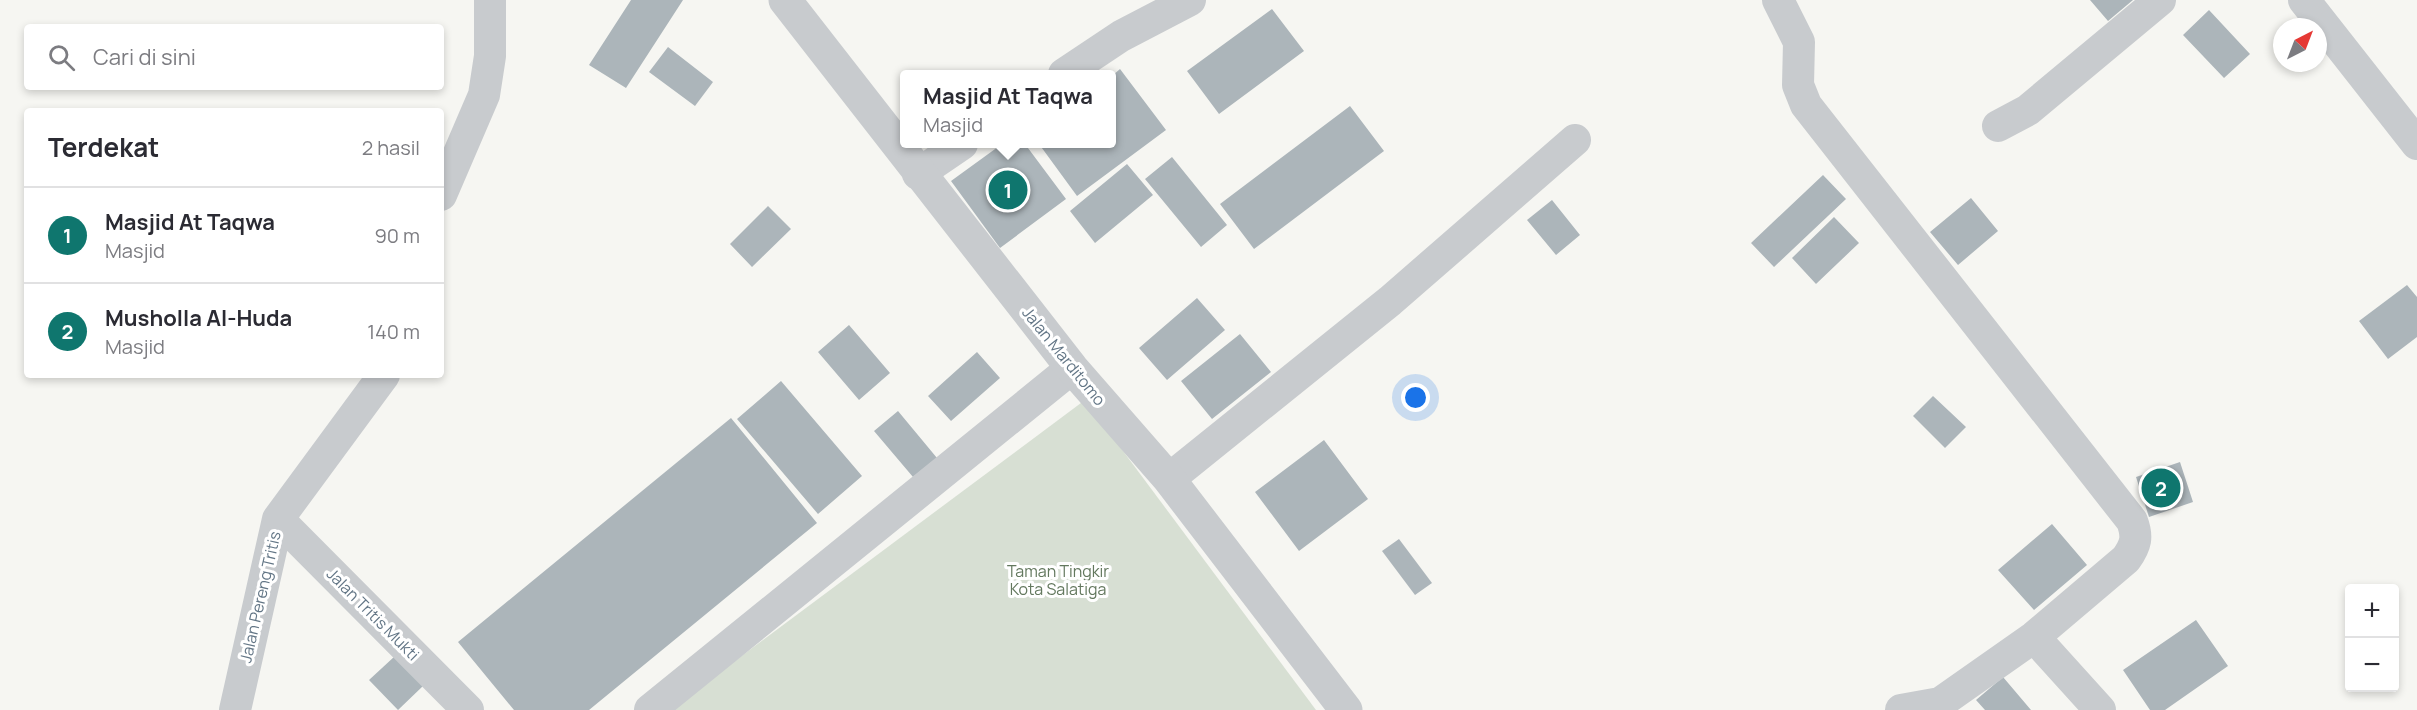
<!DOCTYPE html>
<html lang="id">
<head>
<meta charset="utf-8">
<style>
	:root { --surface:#fff; --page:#f7f7f7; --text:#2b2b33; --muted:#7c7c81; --line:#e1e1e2; --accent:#0f766e }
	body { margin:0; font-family:Manrope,sans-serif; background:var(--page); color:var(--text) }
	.controls { position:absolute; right:18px; bottom:18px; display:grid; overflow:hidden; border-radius:6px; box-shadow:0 3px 9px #0003 }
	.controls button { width:54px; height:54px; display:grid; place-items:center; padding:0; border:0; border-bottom:2px solid var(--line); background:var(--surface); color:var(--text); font:30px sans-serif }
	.compass { position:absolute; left:2273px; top:18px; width:54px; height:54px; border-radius:50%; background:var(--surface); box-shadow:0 3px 9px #0003; rotate:42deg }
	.you { position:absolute; left:1416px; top:398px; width:21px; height:21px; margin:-15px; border:4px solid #fff; border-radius:50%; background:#1a73e8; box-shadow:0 0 0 9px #1a73e833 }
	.badge { display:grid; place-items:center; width:39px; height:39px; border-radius:50%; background:var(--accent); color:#fff; font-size:20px; font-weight:700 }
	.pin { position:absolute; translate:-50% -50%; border:3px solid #fff; box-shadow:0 2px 6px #0006 }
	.popup { position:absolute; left:900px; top:70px; width:216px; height:78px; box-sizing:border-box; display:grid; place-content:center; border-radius:6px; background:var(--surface); filter:drop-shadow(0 2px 4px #0005); font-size:20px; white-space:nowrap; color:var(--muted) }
	.popup b { font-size:22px; color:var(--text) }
	.popup::after { content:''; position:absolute; left:50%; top:100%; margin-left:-12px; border:12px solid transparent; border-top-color:var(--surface) }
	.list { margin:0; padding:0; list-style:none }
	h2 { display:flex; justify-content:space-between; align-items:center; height:78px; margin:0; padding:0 24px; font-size:26px }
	h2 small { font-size:20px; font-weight:400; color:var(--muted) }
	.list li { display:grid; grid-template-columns:39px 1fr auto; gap:18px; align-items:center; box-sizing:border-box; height:96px; padding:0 24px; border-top:2px solid var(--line) }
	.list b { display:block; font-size:22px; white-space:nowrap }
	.list p { margin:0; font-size:20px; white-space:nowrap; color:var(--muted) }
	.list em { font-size:20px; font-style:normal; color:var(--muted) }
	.icon { flex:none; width:33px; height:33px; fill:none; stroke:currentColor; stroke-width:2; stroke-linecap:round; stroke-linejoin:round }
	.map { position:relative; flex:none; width:2417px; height:710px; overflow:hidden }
	.search { position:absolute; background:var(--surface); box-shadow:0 3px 9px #0003; left:24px; top:24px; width:420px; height:66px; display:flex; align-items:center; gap:15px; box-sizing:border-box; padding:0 21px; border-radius:6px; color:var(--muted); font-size:22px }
	.panel { position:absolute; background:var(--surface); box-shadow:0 3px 9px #0003; left:24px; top:108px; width:420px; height:270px; border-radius:6px }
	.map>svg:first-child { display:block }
	.green { fill:#d7dfd3 }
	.building { fill:#acb5ba }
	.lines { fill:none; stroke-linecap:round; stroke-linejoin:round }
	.minor { stroke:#c8cbce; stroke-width:32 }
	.tertiary { stroke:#c8cbce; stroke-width:33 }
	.labels { text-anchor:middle; stroke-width:6; stroke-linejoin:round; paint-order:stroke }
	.street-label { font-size:16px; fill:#637686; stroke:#fff }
	.park-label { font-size:16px; fill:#63785e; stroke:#fff }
</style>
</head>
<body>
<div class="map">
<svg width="2417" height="710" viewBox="0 0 2417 710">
	<rect width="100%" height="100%" fill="#f6f6f2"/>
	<path class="green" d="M1085 400 1316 710H669Z"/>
	<path class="building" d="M631 0H683L626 88 589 65Z
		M2090 0H2133L2108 21Z
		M1272 9 1304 51 1219 114 1187 71Z
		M2209 10 2250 54 2224 78 2183 35Z
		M668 47 713 82 695 106 649 72Z
		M1120 69 1166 130 1077 196 1039 144H1112V76Z
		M1350 106 1384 151 1254 249 1220 204Z
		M1002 144H1025L1066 199 1000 248 951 181Z
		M1172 157 1227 225 1201 247 1145 179Z
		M1127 164 1153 195 1095 243 1070 211Z
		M1823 175 1846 199 1774 267 1751 243Z
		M1971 198 1998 231 1958 265 1930 232Z
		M1552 200 1580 235 1556 255 1527 220Z
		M768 206 791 229 752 267 730 244Z
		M1834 217 1859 243 1816 284 1792 258Z
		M2407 285 2417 297V337L2388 359 2359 321Z
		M1197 298 1225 330 1167 380 1139 348Z
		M849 325 890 373 859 400 818 352Z
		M1240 334 1271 372 1212 419 1181 381Z
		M977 352 1000 378 951 421 928 396Z
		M781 381 862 476 818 514 737 419Z
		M1933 396 1966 427 1945 448 1913 416Z
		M898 411 937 458 913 477 874 431Z
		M731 418 817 523 589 710H514L458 642Z
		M1324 440 1368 499 1299 551 1255 492Z
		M2180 462 2193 502 2149 517 2136 477Z
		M2052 524 2087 565 2034 610 1998 570Z
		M1399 539 1432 583 1415 595 1382 551Z
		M2196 620 2228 666 2165 710H2150L2123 670Z
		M395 656 423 686 398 710 369 680Z
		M2003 677 2031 710H1985L1976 700Z"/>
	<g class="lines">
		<path class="minor" d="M1778 0 1799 42 1798 85 1806 105 2132 521C2138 537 2136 545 2126 559L2034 637 1940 703 1901 710
			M2304 0 2417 144
			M1064 74 1121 36 1190 0
			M1998 126 2028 110 2160 0
			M918 174 962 144
			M441 195 484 95 490 56V0
			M1169 479 1390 301 1575 140
			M278 519 468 710
			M2034 637 2100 710
			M235 710 278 519 384 375
			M650 710 1072 368"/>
		<path class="tertiary" d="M785 0 1072 368 1169 479 1346 710"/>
	</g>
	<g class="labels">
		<g class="street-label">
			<text transform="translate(1064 356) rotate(51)" y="6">Jalan Marditomo</text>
			<text transform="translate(260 597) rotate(-77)" y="6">Jalan Pereng Tritis</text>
			<text transform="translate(373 614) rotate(45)" y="6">Jalan Tritis Mukti</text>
		</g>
		<g class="park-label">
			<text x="1058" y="577">Taman Tingkir<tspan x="1058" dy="18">Kota Salatiga</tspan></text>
		</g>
	</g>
</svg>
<div class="controls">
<button>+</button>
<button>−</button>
</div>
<svg class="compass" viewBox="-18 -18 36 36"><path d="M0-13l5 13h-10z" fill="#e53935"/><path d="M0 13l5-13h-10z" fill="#7c7c81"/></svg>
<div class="you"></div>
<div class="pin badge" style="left:1008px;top:190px">1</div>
<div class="popup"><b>Masjid At Taqwa</b>Masjid</div>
<div class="pin badge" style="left:2161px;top:488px">2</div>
<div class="search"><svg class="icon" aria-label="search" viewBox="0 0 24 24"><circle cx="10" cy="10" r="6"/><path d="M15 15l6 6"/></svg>Cari di sini</div>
<section class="panel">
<h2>Terdekat<small>2 hasil</small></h2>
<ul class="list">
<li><span class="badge">1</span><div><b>Masjid At Taqwa</b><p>Masjid</p></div><em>90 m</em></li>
<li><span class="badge">2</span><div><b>Musholla Al-Huda</b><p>Masjid</p></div><em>140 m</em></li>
</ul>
</section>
</div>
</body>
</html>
